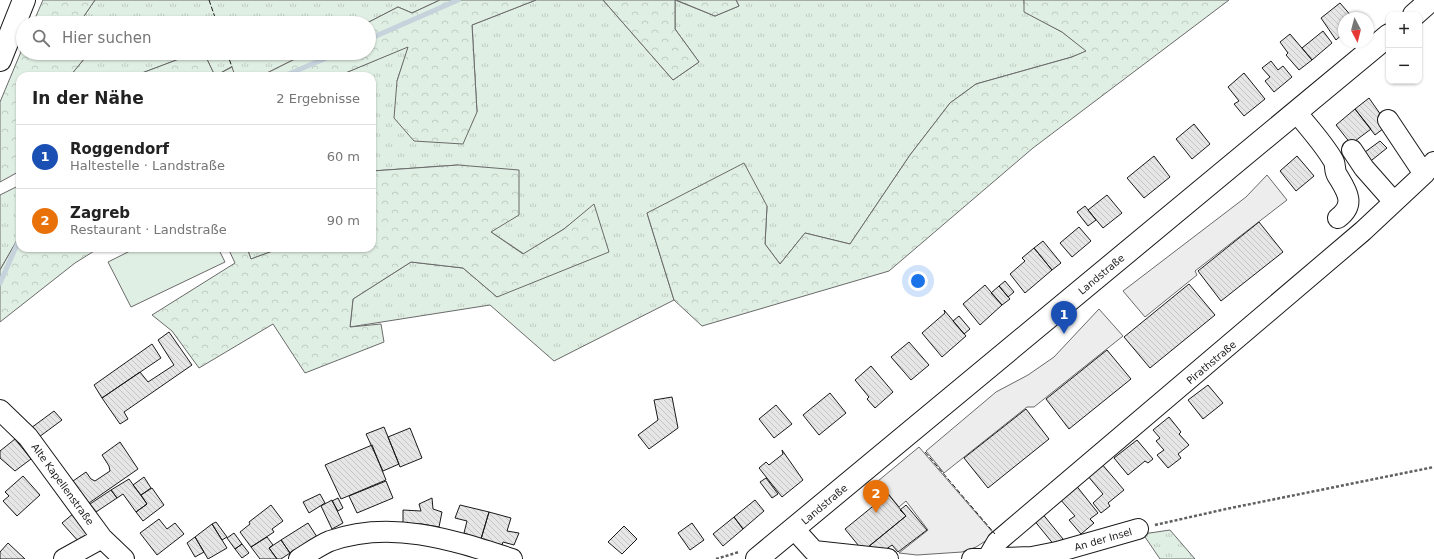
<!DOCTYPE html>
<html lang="de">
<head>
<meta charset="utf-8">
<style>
	:root { --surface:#fff; --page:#f2f2f2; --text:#222; --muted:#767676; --line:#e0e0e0; --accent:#111827 }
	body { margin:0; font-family:"DejaVu Sans",sans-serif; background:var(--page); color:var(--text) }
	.controls { position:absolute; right:12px; top:12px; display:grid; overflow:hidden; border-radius:8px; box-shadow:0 1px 3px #0004 }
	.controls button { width:36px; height:36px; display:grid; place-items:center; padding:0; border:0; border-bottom:1px solid var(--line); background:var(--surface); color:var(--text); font:20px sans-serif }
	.compass { position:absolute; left:1338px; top:12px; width:36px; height:36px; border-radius:50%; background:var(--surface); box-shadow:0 1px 3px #0004; rotate:173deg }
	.you { position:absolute; left:918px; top:281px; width:14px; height:14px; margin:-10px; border:3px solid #fff; border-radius:50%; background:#1a73e8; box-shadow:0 0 0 6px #1a73e833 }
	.badge { display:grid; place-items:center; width:26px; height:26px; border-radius:50%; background:var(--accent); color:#fff; font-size:13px; font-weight:700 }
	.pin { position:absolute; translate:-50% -33px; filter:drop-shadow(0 1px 2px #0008) }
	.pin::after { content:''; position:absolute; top:21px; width:14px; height:12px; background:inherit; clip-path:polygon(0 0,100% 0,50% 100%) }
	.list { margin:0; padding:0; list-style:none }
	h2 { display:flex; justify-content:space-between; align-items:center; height:52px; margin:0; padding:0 16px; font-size:17px }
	h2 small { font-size:13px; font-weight:400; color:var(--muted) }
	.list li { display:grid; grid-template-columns:26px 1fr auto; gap:12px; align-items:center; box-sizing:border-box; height:64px; padding:0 16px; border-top:1px solid var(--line) }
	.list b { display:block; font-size:15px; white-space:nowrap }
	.list p { margin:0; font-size:13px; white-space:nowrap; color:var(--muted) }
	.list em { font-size:13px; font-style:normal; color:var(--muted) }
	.icon { flex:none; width:22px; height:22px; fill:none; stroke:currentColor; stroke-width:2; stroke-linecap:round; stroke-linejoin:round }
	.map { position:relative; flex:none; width:1434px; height:559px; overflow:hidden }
	.search { position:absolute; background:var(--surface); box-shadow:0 1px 3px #0004; left:16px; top:16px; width:360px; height:44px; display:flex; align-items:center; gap:10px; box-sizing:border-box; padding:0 14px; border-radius:22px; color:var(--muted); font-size:15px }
	.panel { position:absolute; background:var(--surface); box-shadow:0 1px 3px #0004; left:16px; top:72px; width:360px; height:180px; border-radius:12px }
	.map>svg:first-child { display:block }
	.grass { fill:url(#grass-tufts); stroke:#6a6a6a }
	.forest { fill:url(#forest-crowns); stroke:#6a6a6a }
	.green { fill:#e0efe3; stroke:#6a6a6a }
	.parking { fill:#ededed; stroke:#6a6a6a }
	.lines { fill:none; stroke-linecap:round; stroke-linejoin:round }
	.stream { stroke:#c6d2dc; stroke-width:5 }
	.building { fill:url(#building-back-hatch); stroke:#1a1a1a }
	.minor-casing { stroke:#1a1a1a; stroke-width:22 }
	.major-casing { stroke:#1a1a1a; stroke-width:24 }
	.path { stroke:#5f5f5f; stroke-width:2.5; stroke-dasharray:3 2; stroke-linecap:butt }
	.minor { stroke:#fff; stroke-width:20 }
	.major { stroke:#fff; stroke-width:22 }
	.fence { stroke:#1a1a1a; stroke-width:1; stroke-dasharray:5 2; stroke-linecap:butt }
	.labels { text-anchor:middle; stroke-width:3; stroke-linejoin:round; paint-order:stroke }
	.street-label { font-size:10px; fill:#1a1a1a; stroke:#fff }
</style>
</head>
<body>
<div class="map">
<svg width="1434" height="559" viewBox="0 0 1434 559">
	<defs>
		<pattern id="grass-tufts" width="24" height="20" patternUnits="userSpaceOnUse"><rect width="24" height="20" fill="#e0efe3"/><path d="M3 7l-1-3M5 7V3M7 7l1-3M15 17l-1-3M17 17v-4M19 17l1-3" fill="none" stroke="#c0ccc2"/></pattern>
		<pattern id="forest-crowns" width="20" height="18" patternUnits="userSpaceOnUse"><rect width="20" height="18" fill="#e0efe3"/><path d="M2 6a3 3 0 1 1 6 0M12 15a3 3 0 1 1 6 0" fill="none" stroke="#c0ccc2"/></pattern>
		<pattern id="building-back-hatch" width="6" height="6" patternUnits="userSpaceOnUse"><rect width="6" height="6" fill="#e6e6e6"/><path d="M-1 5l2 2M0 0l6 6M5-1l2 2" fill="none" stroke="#c5c5c5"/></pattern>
	</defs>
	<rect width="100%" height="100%" fill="#fff"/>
	<path class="grass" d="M95 0H440L412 13 398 7 367 23H87L84 16Z
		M536 0H603L673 80 699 62 675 29V0L715 16 739 6 736 0H1024L1025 12 1062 32 1087 51 1072 57 976 84 950 103 910 155 850 244 805 233 780 264 765 244 767 206 647 213 674 300 554 361 490 305 350 327 353 299 411 262 463 268 497 297 594 205 564 229 524 254 491 232 458 165 372 171V76H338L409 46 397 81 477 112 472 25Z
		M89 53H195L134 76H70Z
		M204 53H307L261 76H235L231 67 215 76Z
		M20 185V235L0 270V195Z
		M247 248H281L251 259Z
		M1170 530 1195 559H1160L1143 534Z"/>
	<path class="forest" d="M43 0H95L84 16 87 23H33Z
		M440 0H536L472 25 477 112 463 144 414 141 394 118 397 81 408 47 338 76H261L307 53H369V23H367L398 7 412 13Z
		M603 0H675V29L699 62 673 80Z
		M676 0H736L739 6 715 16Z
		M1024 0H1229L1033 148 889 271 702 326 674 300 647 213 744 163 767 206 765 244 780 264 805 233 850 244 910 155 950 103 976 84 1072 57 1086 51 1062 32 1024 12Z
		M23 47V53H89L70 76H20V171L0 182V102Z
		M195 53H204L215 76 232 67 235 76H134Z
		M458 165 519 170V215L491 232 523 254 564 229 594 204 609 252 497 297 463 268 411 262 353 299 350 327 381 324 384 342 305 373 273 324 199 368 172 331 152 315 235 263 228 248H247L251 259 281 248H372V171Z
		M20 235V248H99L75 263 0 322V270Z"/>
	<path class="green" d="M136 248H218L225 262 131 307 108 262Z"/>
	<path class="parking" d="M1267 175 1287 200 1195 271 1197 275 1145 317 1123 291 1246 197Z
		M1099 309 1123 336 1034 407H1027L944 473 926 451 996 392 1028 375 1054 357Z
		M919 447 995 535 976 547 962 552 917 555 899 553 928 530 906 501 899 507 878 481Z"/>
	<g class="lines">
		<path class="stream" d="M369 39 458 0
			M284 76 338 53
			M0 283 20 238"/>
	</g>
	<path class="building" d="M1340 3 1353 18H1344V33L1336 40 1321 18Z
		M1323 31 1332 43 1312 60 1302 48Z
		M1290 34 1312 60 1299 70 1286 55 1288 53 1280 42Z
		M1271 61 1278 70 1283 66 1292 77 1274 92 1265 81 1270 77 1262 68Z
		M1244 73 1265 99 1244 116 1234 104 1239 101 1228 87Z
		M1369 98 1388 125 1375 135 1355 109Z
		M1355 109 1371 129 1351 144 1336 125Z
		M1194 124 1210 144 1192 159 1176 139Z
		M1380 141 1387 148 1367 164 1361 155Z
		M1154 156 1170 177 1144 198 1127 178Z
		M1297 156 1314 176 1296 191 1280 171Z
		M1107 195 1122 213 1103 228 1088 210Z
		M1085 206 1096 220 1088 226 1077 212Z
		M1259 222 1283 252 1221 301 1198 271Z
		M1079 227 1091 241 1072 257 1060 243Z
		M1043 241 1061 263 1052 270 1034 248Z
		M1034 248 1052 270 1025 293 1010 274 1025 261 1022 258Z
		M1005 281 1014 292 1008 297 999 286Z
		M1189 284 1215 315 1150 368 1124 337Z
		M985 285 1002 305 980 325 963 304Z
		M999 286 1010 299 1002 305 991 293Z
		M944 310 966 336 942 357 922 333 945 313Z
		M959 316 970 329 964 334 953 321Z
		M169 332 192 365 124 412 128 419 120 424 102 398 140 372 148 382 174 365 158 340Z
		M909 342 929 365 911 380 891 357Z
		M152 344 161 358 102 398 94 385Z
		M1107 350 1131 379 1069 429 1046 399Z
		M871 366 893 392 875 408 867 399 869 397 855 380Z
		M1208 385 1223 403 1203 419 1188 400Z
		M830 393 846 413 819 435 803 415Z
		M672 397 678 428 649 449 638 435 658 420 654 400Z
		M776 405 792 424 774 438 759 419Z
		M1026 409 1049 439 988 488 964 458Z
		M54 411 62 420 39 437 31 428Z
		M1169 417 1181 432 1179 434 1189 445 1178 454 1181 458 1168 468 1157 455 1164 450 1156 441 1160 438 1153 430Z
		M384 427 399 464 383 471 366 434Z
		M410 428 422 458 400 467 388 437Z
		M15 439 31 459 15 471 0 458V451Z
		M1137 440 1153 459 1148 463 1145 461 1128 475 1114 458Z
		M120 442 138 469 89 503 73 481 86 472 91 479 95 481 110 471 109 466 102 455Z
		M372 445 386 480 341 499 325 465Z
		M782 450 803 480 782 497 759 468 766 462 769 465 783 454Z
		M1101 463 1124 490 1108 503 1110 506 1101 513 1093 503 1103 494 1087 475Z
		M23 476 40 495 17 516 3 501 9 496 5 492Z
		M144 477 151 488 141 495 133 485Z
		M766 478 778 494 772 498 760 482Z
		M129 479 147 504 136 512 123 494 117 498 111 490Z
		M386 481 393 498 357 513 349 496Z
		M1075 484 1098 513 1090 519 1094 523 1081 534 1069 520 1075 516 1059 498Z
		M152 488 164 505 143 521 136 512 147 504 141 495Z
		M111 490 117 498 96 512 90 504Z
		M320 494 325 503 309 513 303 502Z
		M888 494 906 516 863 551 845 529Z
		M338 498 343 508 338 511 332 501Z
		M432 498 433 509 442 512 439 527 422 524H403V510L421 511 419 504Z
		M332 500 343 523 332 529 321 506Z
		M755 500 764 511 743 529 734 517Z
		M271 505 283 521 272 529 274 532 251 547 240 532 250 524 249 522Z
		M460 505 489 512 481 539 464 533 467 521 455 518Z
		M906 505 927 530 898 552 892 545 885 550 867 548 906 516 900 510Z
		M489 512 511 518 507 531 519 533 514 545 503 542 502 545 481 539Z
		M1041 512 1063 539 1055 546 1033 519Z
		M74 513 91 533 79 542 62 523Z
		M734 517 743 529 723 546 713 534Z
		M159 519 167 529 175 523 184 534 157 555 140 533Z
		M216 522 227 537 222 540 212 524Z
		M308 523 317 537 290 553 281 540Z
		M692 523 704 540 690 550 678 533Z
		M212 524 227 548 208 559 195 537Z
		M624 526 637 539 622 554 608 542Z
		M234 533 242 544 235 549 227 538Z
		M195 537 204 552 195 557 187 543Z
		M267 537 273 545 269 548 277 559H260L251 547Z
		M281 540 290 553 281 559H277L269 548Z
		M8 543 25 559H0V552Z
		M242 544 249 553 242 558 235 549Z"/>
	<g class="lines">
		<defs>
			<path id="minor" d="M1297 113C1309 128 1323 143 1333 160 1336 164 1334 170 1337 175 1346 190 1357 204 1338 218
				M1388 120 1424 174
				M1352 150 1364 168 1394 202
				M0 410 28 437 102 538 124 559
				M794 529 814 551 888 559
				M64 559 102 538
				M299 559C309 553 320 545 330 541 391 519 453 540 512 559
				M972 559 1032 557 1057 552 1138 529
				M987 559 997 542 1363 231 1424 174 1434 162"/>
			<path id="major" d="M1414 15 1431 0
				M0 60 24 0
				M757 559 1389 35"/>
		</defs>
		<use href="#minor" class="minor-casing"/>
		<use href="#major" class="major-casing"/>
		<path class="path" d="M1155 525 1226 509 1434 467
			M716 559 739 552"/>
		<use href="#minor" class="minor"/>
		<use href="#major" class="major"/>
		<path class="fence" d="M209 0 217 23
			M227 53 232 67
			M925 452 995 534"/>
	</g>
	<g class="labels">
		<g class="street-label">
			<text transform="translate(1101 274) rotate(-40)" y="4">Landstraße</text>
			<text transform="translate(1211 362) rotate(-40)" y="4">Pirathstraße</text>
			<text transform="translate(63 484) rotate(54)" y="4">Alte Kapellenstraße</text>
			<text transform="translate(824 504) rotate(-40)" y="4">Landstraße</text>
			<text transform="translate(1103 539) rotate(-16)" y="4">An der Insel</text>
		</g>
	</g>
</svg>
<div class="controls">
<button>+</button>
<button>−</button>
</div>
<svg class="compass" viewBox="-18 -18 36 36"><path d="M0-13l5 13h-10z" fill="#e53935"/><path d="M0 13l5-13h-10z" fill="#767676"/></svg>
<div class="you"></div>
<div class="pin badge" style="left:1064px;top:334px;background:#1a4fb4">1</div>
<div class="pin badge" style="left:876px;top:513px;background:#e8710a">2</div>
<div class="search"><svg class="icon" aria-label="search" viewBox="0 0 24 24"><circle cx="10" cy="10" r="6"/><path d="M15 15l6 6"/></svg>Hier suchen</div>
<section class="panel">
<h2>In der Nähe<small>2 Ergebnisse</small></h2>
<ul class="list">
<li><span class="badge" style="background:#1a4fb4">1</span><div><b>Roggendorf</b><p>Haltestelle · Landstraße</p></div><em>60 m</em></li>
<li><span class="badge" style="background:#e8710a">2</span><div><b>Zagreb</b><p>Restaurant · Landstraße</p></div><em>90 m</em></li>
</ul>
</section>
</div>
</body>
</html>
